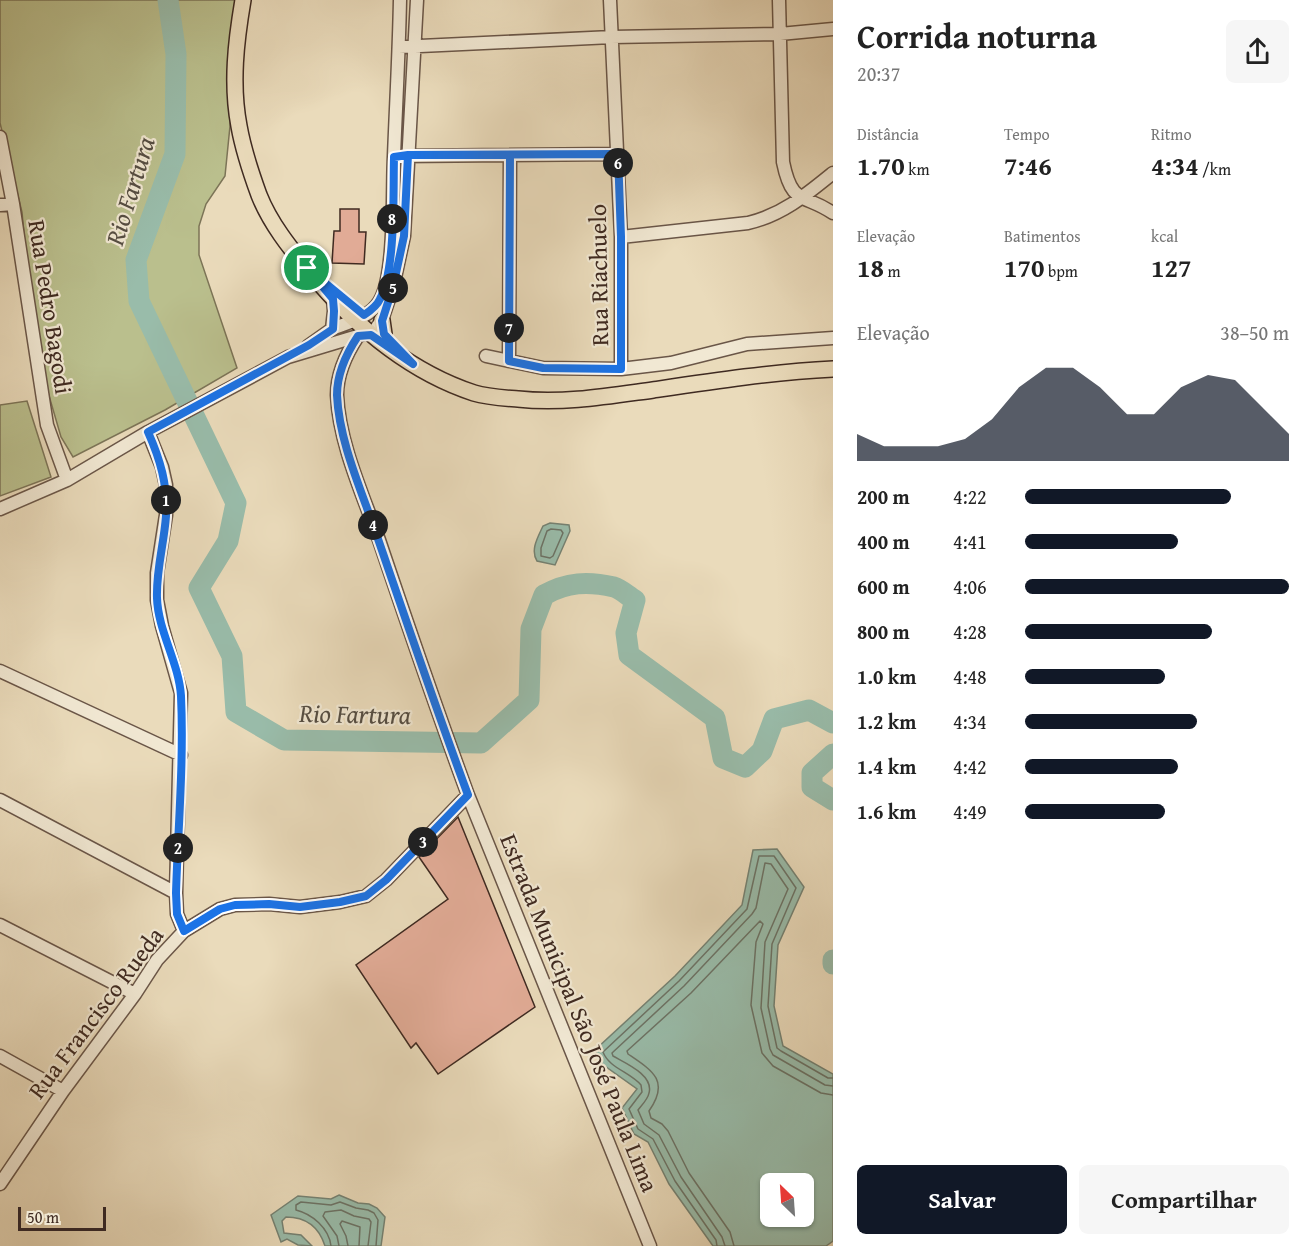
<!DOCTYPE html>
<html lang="pt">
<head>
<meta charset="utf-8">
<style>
	:root { --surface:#fff; --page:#f6f6f6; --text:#222; --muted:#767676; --accent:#111827 }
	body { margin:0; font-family:"Gentium Book Plus",serif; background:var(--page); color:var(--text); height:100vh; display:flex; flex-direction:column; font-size:22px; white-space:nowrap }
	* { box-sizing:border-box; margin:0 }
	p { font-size:20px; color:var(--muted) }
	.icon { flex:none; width:33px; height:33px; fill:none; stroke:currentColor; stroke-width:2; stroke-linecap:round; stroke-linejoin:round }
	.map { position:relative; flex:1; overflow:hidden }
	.sheet { display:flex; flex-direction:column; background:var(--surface); width:480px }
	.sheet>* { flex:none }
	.needle { width:39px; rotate:335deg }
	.tools { position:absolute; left:760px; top:1173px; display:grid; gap:12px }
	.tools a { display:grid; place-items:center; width:54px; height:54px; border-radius:9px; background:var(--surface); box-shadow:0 2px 4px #0004; font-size:30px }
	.scale { position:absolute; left:18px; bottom:15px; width:88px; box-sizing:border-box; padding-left:6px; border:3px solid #3f2a21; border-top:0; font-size:16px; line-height:21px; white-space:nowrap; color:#3f2a21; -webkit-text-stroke:4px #f1e8d3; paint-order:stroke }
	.pin { position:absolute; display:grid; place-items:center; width:51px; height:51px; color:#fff; margin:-26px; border:3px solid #fff; border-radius:50%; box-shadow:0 2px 6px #0007 }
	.km { position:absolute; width:30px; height:30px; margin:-15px; border-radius:50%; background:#222; color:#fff; font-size:16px; line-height:30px; text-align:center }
	.round { display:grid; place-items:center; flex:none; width:63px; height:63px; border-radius:9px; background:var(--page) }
	.overview { display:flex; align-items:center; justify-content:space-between; height:102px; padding:0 24px }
	h1 { font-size:33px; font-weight:700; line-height:45px }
	.figures { display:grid; grid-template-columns:repeat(3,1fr); gap:9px; height:102px; padding:6px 24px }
	.figures div { display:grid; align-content:center }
	.figures b { font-size:26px; font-weight:700 }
	.figures small { font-size:16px; font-weight:400 }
	.figures p { font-size:16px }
	.chart { height:168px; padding:12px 24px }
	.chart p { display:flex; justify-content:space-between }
	.chart svg { width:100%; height:108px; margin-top:6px; fill:var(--accent); opacity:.7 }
	.button { display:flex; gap:12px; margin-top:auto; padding:12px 24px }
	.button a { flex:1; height:69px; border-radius:9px; background:var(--accent); color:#fff; font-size:24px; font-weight:700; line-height:69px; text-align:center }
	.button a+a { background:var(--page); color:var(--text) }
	ul { padding:0 24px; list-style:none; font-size:20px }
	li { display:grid; grid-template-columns:96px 72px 1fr; align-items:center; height:45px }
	li i { height:15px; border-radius:8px; background:var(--accent) }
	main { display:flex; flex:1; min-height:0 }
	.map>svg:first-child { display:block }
</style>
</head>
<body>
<main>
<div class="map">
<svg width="833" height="1246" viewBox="0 0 833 1246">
	<rect width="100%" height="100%" fill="#eadbbb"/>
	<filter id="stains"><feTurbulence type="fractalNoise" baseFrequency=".00333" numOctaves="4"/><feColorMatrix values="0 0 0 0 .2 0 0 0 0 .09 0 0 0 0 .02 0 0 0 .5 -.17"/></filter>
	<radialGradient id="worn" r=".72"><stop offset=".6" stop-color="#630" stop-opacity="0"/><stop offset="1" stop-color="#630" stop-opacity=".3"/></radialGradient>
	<path fill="#babf8d" stroke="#7c7457" stroke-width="1.5" d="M 0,0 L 235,0 L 231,35 L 230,126 L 225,176 L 206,204 L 199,226 L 199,255 L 237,368 L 165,410 L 73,457 L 61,437 L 34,344 L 22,212 L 0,123 Z
		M 27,401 L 51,477 L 0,496 L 0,405 Z"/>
	<path fill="#99bcaa" stroke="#758273" stroke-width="1.5" fill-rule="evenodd" d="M 550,523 L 569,525 L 570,531 L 555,565 L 537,561 C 530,550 538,537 543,526 Z
		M 777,849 L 804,887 L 778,945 L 774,1006 L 783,1046 L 833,1074 L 833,1241 L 826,1246 L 713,1246 L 669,1184 L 648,1142 L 634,1134 L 622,1108 L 637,1089 L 602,1064 L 595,1050 L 675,976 L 742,905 L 753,850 ZM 771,1184 L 804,1184 L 804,1216 L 771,1216 Z
		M 339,1195 L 358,1203 L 369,1204 L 377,1208 L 385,1217 L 381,1246 L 325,1246 C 319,1227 306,1217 286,1217 L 282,1221 L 284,1233 L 301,1235 L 312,1246 L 298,1245 L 287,1239 L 281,1242 L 271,1215 L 298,1196 L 331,1199 Z"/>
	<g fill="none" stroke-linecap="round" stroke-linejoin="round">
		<path stroke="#6c7366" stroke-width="1.5" d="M 551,529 L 561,530 L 563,533 L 553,556 L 550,558 L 541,556 L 541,548 L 547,531 Z
			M 331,1246 C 329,1228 312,1214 296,1210 L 296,1205 L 301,1202 L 331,1205 L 340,1202 L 356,1208 L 368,1210 L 374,1213 L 378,1220 L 376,1246
			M 339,1246 L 337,1236 L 323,1216 L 325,1212 L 341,1210 L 354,1216 L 369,1219 L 371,1222 L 368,1246
			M 348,1246 L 346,1236 L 340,1224 L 342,1221 L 360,1227 L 359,1246
			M 717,1246 L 716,1240 L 675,1181 L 653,1139 L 638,1129 L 629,1109 L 642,1092 L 641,1085 C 630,1072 609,1068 603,1052 L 679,981 L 747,909 L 759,856 L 774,856 L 796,888 L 772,944 L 768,1006 L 777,1048 L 781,1051 L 828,1078 L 833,1078
			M 725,1246 L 722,1237 L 681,1177 L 659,1135 L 644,1124 L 638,1110 C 642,1105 648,1099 649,1093 C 654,1075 625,1063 613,1056 L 612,1053 L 684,986 L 752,914 L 756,908 L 765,863 L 771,864 L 788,889 L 765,942 L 761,1008 L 770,1049 L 773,1055 L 825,1085 L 833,1086
			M 734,1246 L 730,1232 L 689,1173 L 668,1131 L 662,1124 L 651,1118 L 649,1111 C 670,1081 653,1071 628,1054 L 627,1051 L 691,993 L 760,921 L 763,924 L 756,942 L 751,1005 L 762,1053 L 773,1066 L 821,1093 L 833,1095"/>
		<path stroke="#99bcaa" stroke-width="21" d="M 168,0 L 176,54 L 175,154 L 136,260 L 139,301 L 236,503 L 228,541 L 199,588 L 232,656 L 236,712 L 284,740 L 481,743 L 529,700 L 531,629 L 544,595 C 567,582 588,581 614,587 C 621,589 628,596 635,600 L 626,633 L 629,655 L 715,718 L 723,758 L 745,767 L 762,751 L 774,719 L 809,710 L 833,723
			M 833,754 L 812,773 L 812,787 L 833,800
			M 833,960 L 833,964"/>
	</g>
	<path fill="#e1ab96" stroke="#3f2a21" stroke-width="1.5" d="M 340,209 L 359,209 L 359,232 L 366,232 L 364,264 L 332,263 L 334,231 L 340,231 Z
		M 458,817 L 535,1007 L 438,1074 L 416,1043 L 411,1048 L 356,965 L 448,899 L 419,857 Z"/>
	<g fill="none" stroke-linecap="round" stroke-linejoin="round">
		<g stroke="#6a5648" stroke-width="15">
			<path id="minor" d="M 610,0 L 621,237 L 621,369
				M 779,0 L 783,162 C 792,206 803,193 833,213
				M 399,47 L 612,37 L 780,34 L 833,29
				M 0,137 L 13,204 L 47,425 L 67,480
				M 401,156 L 618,154
				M 0,205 L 13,204
				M 621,237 L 748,223 C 782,215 806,195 833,173
				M 377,327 L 382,320 L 393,287 L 404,236 L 417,0
				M 332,329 C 349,322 369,318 379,302 C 396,276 392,189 394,156 C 396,104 399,52 400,0
				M 358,336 C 346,354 337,373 337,395 C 339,443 363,495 379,540 C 408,626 437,711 468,795 L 650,1246
				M 308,346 L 332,329 L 334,311 L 333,299
				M 486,356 L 543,368 L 621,369 L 671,363 L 747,344 L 833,338
				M 509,361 L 510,155
				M 0,509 L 67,480 L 148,432 L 288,357 L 361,335
				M 0,671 L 181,755
				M 0,800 L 176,893
				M 0,925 L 135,994
				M 184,931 L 220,909 L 235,905 L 269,904 L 300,907 L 340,902 L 366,896 L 386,880 L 468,795
				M 0,1056 L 63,1091
				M 0,1184 L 63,1091 L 135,994 L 157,960 L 184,931 L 177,914 L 176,893 L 181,693 L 162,626 L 157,600 L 157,573 L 166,515 L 166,485 L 162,467 L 148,432"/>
		</g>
		<g stroke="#3f2a21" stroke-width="18">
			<path id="major" d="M 243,0 C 236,41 231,84 239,126 C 243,149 251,173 259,195 C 270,223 290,248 309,271 C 353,324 407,371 474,393 C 487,397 504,398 518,399 C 563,404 609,396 653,390 C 713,381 772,372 833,369
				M 382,320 L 384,334"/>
		</g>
		<use href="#minor" stroke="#f1e8d3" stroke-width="12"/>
		<use href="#major" stroke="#eadbbb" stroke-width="15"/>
	</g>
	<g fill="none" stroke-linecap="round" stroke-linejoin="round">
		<g stroke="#fff" stroke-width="12">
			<path id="route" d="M 307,268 L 333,299 L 334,311 L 333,329 L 309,345 L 148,432 C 160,459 168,485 166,516 C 164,544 156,570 157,598 C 158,631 179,663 181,696 C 184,761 178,828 176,893 L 177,914 L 184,931 L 220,909 L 235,905 L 269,904 L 300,907 L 340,902 L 366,896 L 386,880 L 468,795 C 436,709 407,623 377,536 C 362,492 339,442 337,395 C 337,373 346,354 358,336 L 371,335 L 413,364 L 384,334 L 382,321 L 393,287 L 404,236 L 408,155 L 618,154 L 621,237 L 621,369 L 543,368 L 509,361 L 510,155 L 408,155 L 394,157 C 393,192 396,269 380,299 C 377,306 370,311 364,315 L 307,268"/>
		</g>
		<use href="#route" stroke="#1a73e8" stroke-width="8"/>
	</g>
	<g text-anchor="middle" stroke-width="4.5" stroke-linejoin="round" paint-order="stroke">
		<g font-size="24" fill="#3f2a21" stroke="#f1e8d3">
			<text transform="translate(599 275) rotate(-91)" y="8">Rua Riachuelo</text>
			<text transform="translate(50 307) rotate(81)" y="8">Rua Pedro Bagodi</text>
			<text transform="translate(96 1013) rotate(-53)" y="8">Rua Francisco Rueda</text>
			<text transform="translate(579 1013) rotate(68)" y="8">Estrada Municipal São José Paula Lima</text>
		</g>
		<g font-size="26" font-style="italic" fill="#564e43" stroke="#f1e8d3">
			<text transform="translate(130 191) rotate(-73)" y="9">Rio Fartura</text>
			<text transform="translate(355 714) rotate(1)" y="9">Rio Fartura</text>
		</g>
	</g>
	<rect width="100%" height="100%" filter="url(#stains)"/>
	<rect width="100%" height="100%" fill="url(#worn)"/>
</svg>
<div class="tools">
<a><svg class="needle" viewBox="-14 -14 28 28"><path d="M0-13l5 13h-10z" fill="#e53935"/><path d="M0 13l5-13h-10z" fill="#767676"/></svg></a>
</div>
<div class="scale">50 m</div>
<div class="pin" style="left:307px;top:268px;background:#1e9e55"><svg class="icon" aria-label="arrive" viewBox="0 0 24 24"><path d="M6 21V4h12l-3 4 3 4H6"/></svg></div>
<b class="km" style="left:166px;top:500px">1</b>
<b class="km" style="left:178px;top:848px">2</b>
<b class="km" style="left:423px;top:842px">3</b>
<b class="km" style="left:373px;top:525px">4</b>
<b class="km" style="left:393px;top:288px">5</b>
<b class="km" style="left:618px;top:163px">6</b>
<b class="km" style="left:509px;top:328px">7</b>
<b class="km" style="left:392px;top:219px">8</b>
</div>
<section class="sheet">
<div class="overview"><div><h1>Corrida noturna</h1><p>20:37</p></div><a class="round"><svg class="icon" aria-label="share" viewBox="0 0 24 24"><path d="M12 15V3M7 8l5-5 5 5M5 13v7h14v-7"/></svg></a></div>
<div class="figures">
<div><p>Distância</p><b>1.70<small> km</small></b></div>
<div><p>Tempo</p><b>7:46</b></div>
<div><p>Ritmo</p><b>4:34<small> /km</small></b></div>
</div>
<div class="figures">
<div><p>Elevação</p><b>18<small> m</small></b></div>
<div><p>Batimentos</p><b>170<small> bpm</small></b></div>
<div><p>kcal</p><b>127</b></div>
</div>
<div class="chart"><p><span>Elevação</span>38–50 m</p>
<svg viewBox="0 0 160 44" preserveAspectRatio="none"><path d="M0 44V33L10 38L20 38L30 38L40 35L50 27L60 14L70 6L80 6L90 14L100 25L110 25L120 14L130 9L140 11L150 22L160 33V44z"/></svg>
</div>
<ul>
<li><b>200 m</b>4:22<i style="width:78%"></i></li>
<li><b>400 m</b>4:41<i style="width:58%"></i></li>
<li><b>600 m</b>4:06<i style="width:100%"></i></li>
<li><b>800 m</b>4:28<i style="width:71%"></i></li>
<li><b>1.0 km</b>4:48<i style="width:53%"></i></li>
<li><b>1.2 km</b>4:34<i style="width:65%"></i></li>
<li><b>1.4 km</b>4:42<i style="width:58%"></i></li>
<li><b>1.6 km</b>4:49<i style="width:53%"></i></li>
</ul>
<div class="button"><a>Salvar</a><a>Compartilhar</a></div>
</section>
</main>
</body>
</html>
